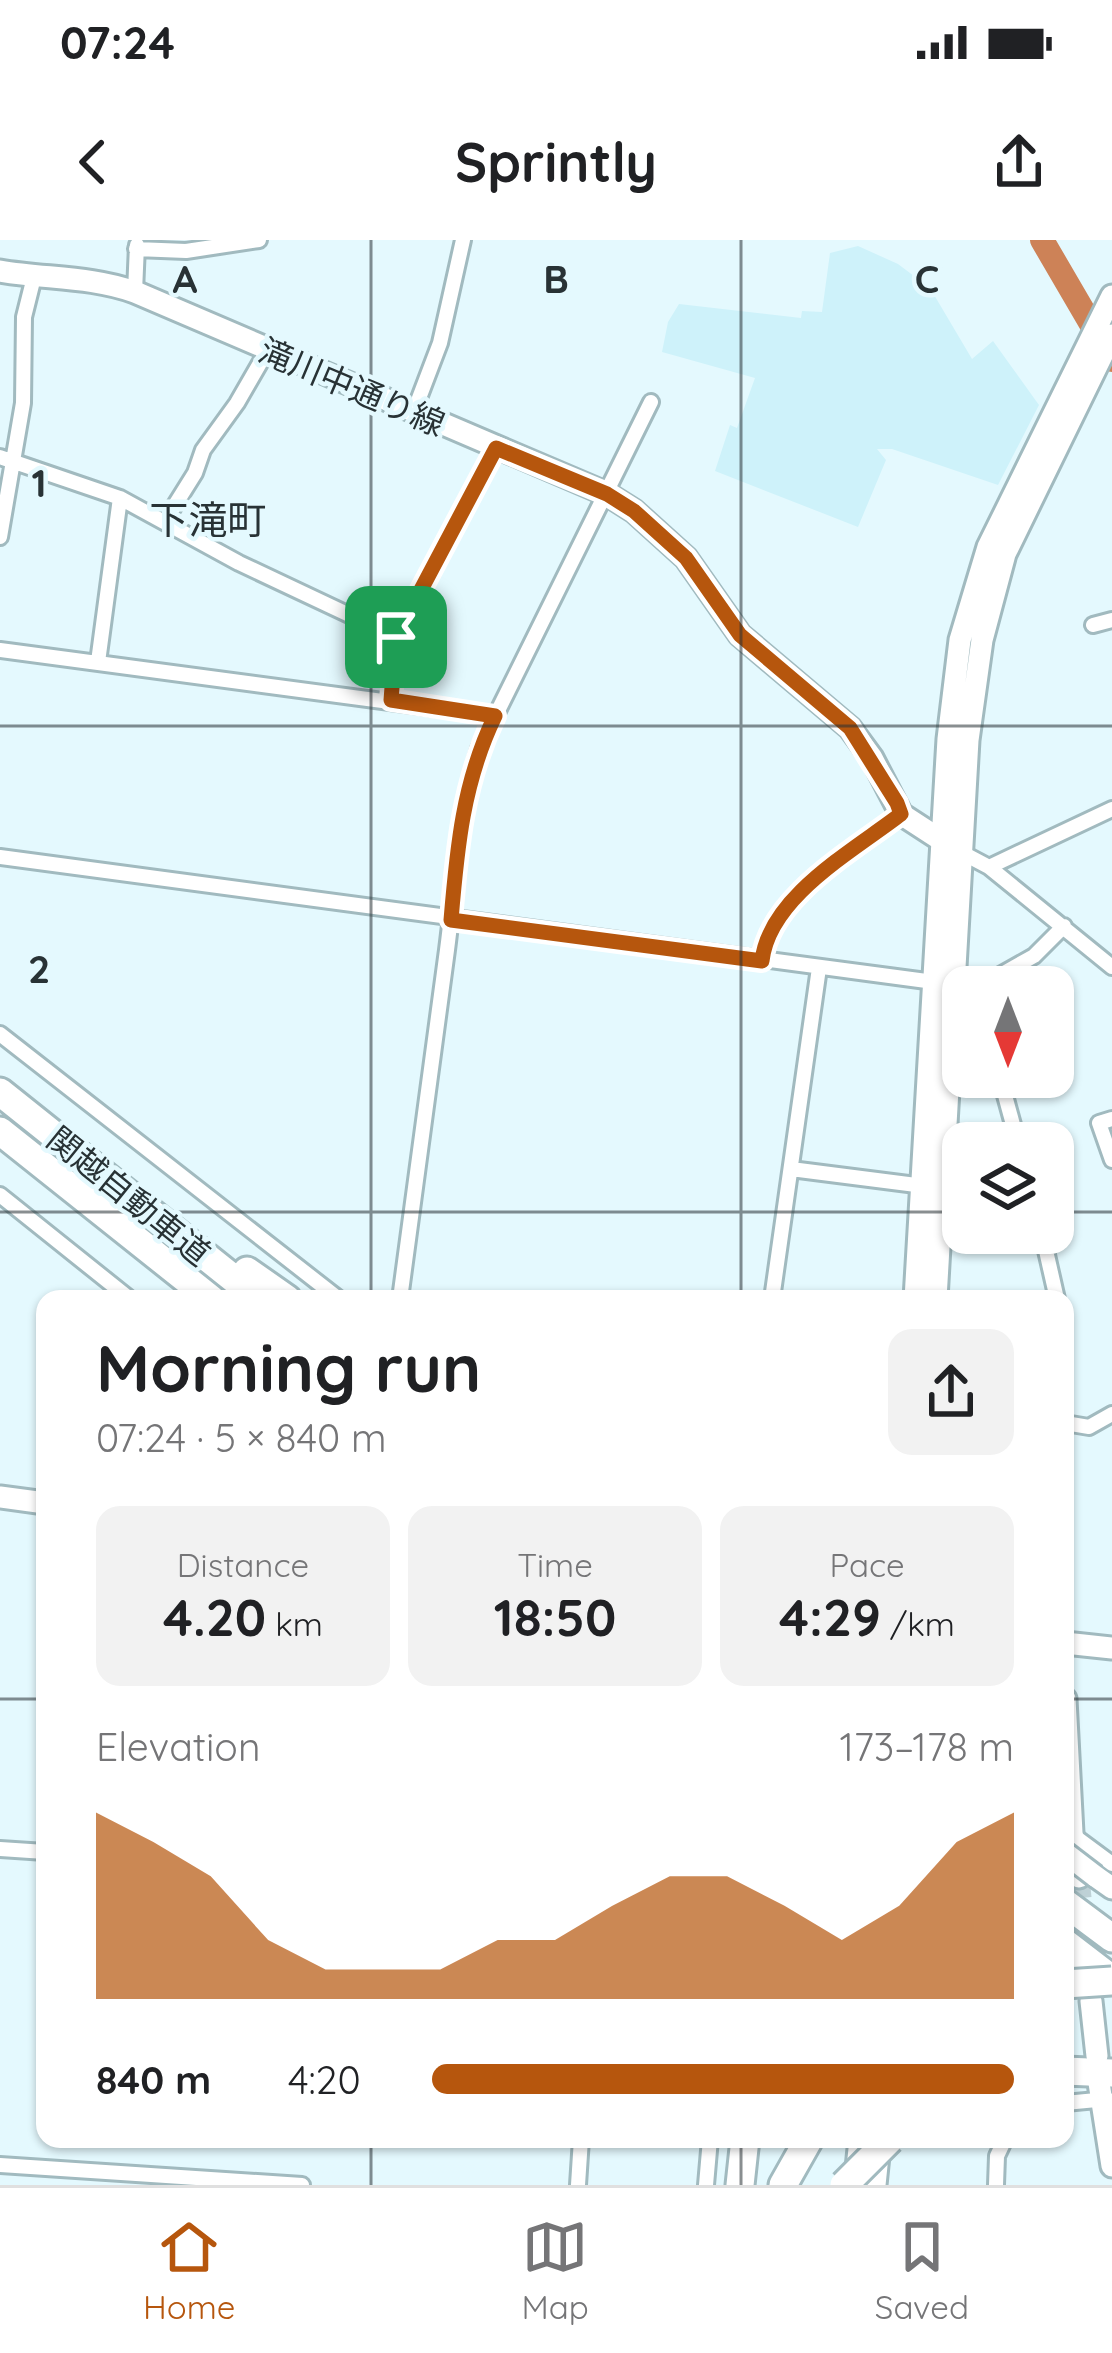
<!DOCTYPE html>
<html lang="en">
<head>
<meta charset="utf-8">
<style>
	:root { --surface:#fff; --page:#f2f2f2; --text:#202124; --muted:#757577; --line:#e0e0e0; --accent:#b6560d }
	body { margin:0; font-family:Quicksand,"Noto Sans JP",sans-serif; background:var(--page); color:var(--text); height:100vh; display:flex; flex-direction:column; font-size:45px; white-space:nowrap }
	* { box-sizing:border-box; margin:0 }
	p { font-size:39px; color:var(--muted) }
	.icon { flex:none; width:66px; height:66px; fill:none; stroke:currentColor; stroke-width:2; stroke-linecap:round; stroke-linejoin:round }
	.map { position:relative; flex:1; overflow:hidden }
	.side { position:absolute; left:36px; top:1050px; width:1038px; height:858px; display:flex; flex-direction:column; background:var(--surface); border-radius:24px; box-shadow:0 3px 9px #0004 }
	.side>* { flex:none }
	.needle { width:78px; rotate:180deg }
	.tools { position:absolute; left:942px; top:726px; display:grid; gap:24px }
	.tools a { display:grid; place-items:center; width:132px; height:132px; border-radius:24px; background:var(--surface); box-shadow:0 3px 9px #0004; font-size:60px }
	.pin { position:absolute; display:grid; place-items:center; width:102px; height:102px; color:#fff; margin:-51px; border-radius:24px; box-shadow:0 6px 18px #0006 }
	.round { display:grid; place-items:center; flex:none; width:126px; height:126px; border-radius:24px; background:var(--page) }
	.headline { display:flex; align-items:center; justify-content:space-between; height:204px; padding:0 60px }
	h1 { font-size:66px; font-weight:800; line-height:90px }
	.metrics { display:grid; grid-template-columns:repeat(3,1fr); gap:18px; height:204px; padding:12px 60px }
	.metrics div { display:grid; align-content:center; border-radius:24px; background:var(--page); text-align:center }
	.metrics b { font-size:51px; font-weight:800 }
	.metrics small { font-size:33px; font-weight:400 }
	.metrics p { font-size:33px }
	.chart { height:336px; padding:24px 60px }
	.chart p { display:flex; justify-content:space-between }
	.chart svg { width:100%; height:216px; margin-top:12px; fill:var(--accent); opacity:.7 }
	ul { padding:0 60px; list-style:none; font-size:39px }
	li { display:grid; grid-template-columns:192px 144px 1fr; align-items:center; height:90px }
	li i { height:30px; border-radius:15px; background:var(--accent) }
	.status { display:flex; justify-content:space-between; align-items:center; height:84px; padding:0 60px; background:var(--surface); direction:ltr }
	.status svg { height:33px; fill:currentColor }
	header { display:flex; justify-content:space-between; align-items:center; height:156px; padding:0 60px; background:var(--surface); font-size:54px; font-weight:800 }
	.menu { display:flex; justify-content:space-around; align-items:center; height:168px; border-top:3px solid var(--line); background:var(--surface); font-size:33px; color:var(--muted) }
	.menu a { display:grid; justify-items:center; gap:6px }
	.menu .selected { color:var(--accent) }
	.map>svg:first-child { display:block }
</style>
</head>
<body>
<div class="status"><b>07:24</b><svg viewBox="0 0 49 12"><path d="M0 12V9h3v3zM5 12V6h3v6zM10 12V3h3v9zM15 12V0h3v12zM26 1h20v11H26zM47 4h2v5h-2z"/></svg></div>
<header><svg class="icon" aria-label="back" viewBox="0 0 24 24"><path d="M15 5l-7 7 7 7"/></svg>Sprintly<svg class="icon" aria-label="share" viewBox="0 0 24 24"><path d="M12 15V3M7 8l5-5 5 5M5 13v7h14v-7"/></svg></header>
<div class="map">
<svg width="1112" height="1945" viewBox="0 0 1112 1945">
	<rect width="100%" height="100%" fill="#e4f9fe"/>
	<path fill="#cef2fa" d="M 858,6 L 898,24 L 930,48 L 972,119 L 993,101 L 1039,165 L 998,245 L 892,209 L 877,209 L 886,220 L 858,287 L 715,231 L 730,185 L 737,188 L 755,138 L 662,112 L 668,82 L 679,64 L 801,78 L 802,71 L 822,72 L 830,13 Z"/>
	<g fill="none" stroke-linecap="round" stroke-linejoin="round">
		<path stroke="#cd8257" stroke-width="24" d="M 1042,0 L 1112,120"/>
		<path stroke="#bed1d6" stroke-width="21" stroke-dasharray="21 10" stroke-linecap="butt" d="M 1079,1637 L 1088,1730"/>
		<g stroke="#a1babf" stroke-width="20">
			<path id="street" d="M 136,9 L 186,11 L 259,0
				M 135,52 L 137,5
				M 413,174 L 440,103 L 463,0
				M 0,217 L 120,258 L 239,323 L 396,397
				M 165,281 L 195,233 L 203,210 L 237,163 L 267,111
				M 0,297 L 23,163 L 24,77 L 34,37
				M 1093,385 L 1112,380
				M 0,410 L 495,476
				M 98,422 L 120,258
				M 391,460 L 396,397 L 496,208
				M 955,609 L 989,627 L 1112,727
				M 0,617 L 934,742
				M 989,627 L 1112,569
				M 762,721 C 769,657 853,611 901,574
				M 979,747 L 1034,716 L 1064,686
				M 0,794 L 339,1059
				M 1000,837 L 1018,903
				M 1112,879 L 1099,883 L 1112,920
				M 791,929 L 963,951
				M 0,955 L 130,1059
				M 1042,993 L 1057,1059
				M 400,1059 C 416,943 431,826 447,710 C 456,640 459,577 479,509 L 651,162
				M 772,1059 L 819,728
				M 1065,1183 L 1089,1187 L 1112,1174
				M 1073,1595 L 1112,1624
				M 0,1609 L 45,1612
				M 1065,1863 L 1107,1859
				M 0,1925 L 302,1945
				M 578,1945 L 581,1899
				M 706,1945 L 710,1899
				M 996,1945 L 997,1916 L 1005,1899"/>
		</g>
		<g stroke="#a1babf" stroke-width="27">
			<path id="secondary" d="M 0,31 C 46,39 90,36 135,52 L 607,254 L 634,271 L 686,318 L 740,395 L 850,488 L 872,518 L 901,574 L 941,600
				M 1065,1459 L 1072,1593 L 1079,1637
				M 1095,1636 L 1112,1648
				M 1091,1761 L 1097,1816
				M 1099,1843 L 1112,1926"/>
		</g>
		<g stroke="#a1babf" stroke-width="27">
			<path id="primary" d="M 915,1059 L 948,499 L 960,400 L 988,307 L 1112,56
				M 936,1059 L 968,500 L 982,400 L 1005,314 L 1112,95
				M 0,1257 L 45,1263
				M 1065,1403 L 1112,1408
				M 856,1938 L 860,1899
				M 875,1945 L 879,1906"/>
		</g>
		<g stroke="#a1babf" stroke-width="33">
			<path id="highway" d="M 0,852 L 259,1059
				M 0,891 L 211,1059
				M 247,1031 L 287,1059
				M 1065,1663 L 1112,1698
				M 1065,1703 L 1112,1739
				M 1065,1831 L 1112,1833
				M 740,1945 L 745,1899
				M 783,1945 L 809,1899"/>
		</g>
		<use href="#street" stroke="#fff" stroke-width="14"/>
		<use href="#secondary" stroke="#fff" stroke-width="21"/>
		<use href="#primary" stroke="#fff" stroke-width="21"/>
		<use href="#highway" stroke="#fff" stroke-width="27"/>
		<g stroke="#a1babf" stroke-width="27" stroke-linecap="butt">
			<path id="secondary-bridge" d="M 1065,1613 L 1095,1636"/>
		</g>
		<g stroke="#a1babf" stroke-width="33" stroke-linecap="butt">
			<path id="highway-bridge" d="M 1065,1744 L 1112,1741
				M 844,1945 L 890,1899"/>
		</g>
		<use href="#secondary-bridge" stroke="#fff" stroke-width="21"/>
		<use href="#highway-bridge" stroke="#fff" stroke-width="27"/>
	</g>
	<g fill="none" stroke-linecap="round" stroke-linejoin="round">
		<g stroke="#fff" stroke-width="24">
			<path id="route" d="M 496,208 L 607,254 L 634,271 L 686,318 L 740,395 L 850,488 L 897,563 L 901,574 C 853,611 769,657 762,721 L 451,680 C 457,608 463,542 495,476 L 391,460 L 396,397 Z"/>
		</g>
		<use href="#route" stroke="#b6560d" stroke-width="15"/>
	</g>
	<path fill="none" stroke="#283235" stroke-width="3" stroke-opacity="0.55" d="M 371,0 L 371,1059M 741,0 L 741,1059M 0,486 L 1112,486M 0,972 L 963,972M 1053,972 L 1112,972M 0,1459 L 45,1459M 1065,1459 L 1112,1459M 371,1899 L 371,1945M 741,1899 L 741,1945"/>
	<g text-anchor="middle" stroke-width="9" stroke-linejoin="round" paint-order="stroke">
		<g font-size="33" fill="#283235" stroke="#e4f9fe">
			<text transform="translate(352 147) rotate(23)" y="12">滝川中通り線</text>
			<text transform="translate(129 956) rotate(39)" y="12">関越自動車道</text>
		</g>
		<g font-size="39" fill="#283235" stroke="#e4f9fe">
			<text x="208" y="294">下滝町</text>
		</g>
	</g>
	<g font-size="39" text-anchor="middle" font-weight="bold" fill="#283235" stroke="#e4f9fe" stroke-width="9" stroke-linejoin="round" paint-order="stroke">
		<text x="185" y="53">A</text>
		<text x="556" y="53">B</text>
		<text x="927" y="53">C</text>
		<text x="39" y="257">1</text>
		<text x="39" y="743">2</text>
	</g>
</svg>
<div class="tools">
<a><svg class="needle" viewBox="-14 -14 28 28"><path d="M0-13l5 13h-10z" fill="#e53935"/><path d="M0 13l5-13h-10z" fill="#757577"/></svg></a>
<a><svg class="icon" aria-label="layers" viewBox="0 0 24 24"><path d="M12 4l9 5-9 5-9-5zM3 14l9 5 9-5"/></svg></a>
</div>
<div class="pin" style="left:396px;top:397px;background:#1e9e55"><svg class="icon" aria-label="arrive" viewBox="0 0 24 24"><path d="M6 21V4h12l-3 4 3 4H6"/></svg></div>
<section class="side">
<div class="headline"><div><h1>Morning run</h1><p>07:24 · 5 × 840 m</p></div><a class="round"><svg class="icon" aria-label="share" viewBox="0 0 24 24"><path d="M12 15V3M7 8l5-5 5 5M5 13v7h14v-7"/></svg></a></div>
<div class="metrics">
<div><p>Distance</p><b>4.20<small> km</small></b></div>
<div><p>Time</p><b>18:50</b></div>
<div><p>Pace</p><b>4:29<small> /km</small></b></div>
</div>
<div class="chart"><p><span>Elevation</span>173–178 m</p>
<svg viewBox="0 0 160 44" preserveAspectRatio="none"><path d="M0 44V6L10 12L20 19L30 32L40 38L50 38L60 38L70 32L80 32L90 25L100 19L110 19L120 25L130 32L140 25L150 12L160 6V44z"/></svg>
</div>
<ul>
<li><b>840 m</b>4:20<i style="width:100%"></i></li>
</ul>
</section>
</div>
<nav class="menu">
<a class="selected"><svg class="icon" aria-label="home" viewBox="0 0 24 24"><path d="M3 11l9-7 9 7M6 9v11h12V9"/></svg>Home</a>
<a><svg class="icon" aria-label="map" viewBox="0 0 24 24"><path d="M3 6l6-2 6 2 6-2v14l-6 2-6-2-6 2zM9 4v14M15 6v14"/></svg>Map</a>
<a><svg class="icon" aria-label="saved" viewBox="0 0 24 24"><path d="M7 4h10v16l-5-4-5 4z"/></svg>Saved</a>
</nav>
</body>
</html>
